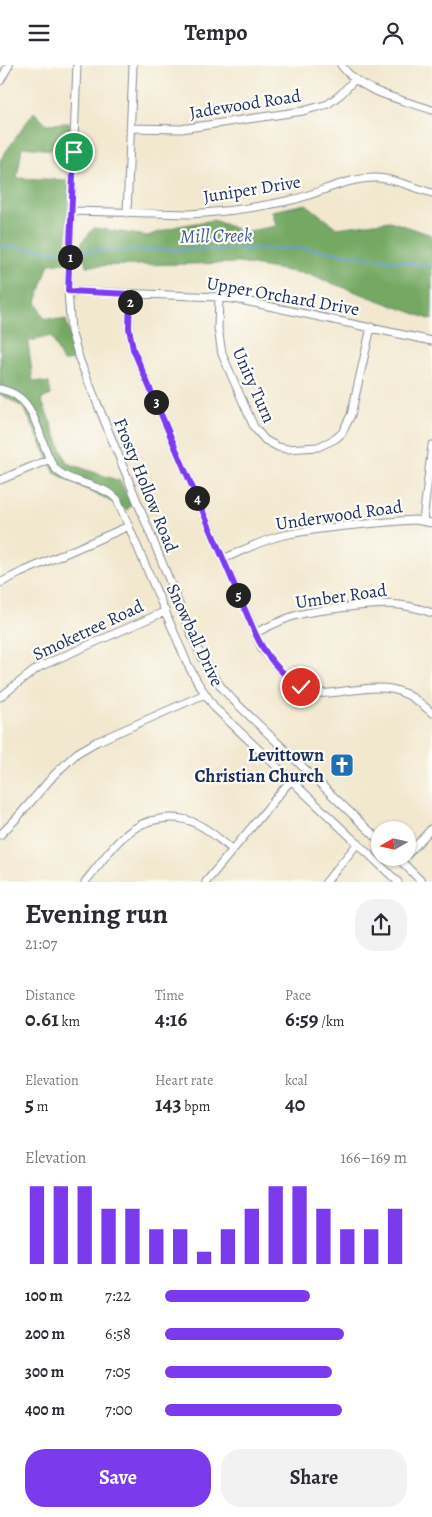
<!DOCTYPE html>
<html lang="en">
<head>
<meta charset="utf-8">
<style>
	:root { --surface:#fff; --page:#f2f2f3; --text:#2b2b33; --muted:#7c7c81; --accent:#7c3aed }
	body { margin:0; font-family:Alegreya,serif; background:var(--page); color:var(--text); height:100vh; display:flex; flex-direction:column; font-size:19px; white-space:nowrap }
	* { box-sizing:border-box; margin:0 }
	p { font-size:16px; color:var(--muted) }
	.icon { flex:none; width:28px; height:28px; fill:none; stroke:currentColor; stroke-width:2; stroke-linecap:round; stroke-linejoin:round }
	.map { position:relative; height:817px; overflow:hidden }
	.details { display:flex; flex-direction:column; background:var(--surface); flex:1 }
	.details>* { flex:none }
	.needle { width:32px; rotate:261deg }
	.tools { position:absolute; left:371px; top:756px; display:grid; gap:10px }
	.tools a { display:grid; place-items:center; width:45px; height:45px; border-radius:50%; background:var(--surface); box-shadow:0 1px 4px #0004; font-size:25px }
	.pin { position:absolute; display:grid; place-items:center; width:42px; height:42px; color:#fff; margin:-21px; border:2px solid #fff; border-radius:50%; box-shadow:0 1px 5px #0007 }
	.km { position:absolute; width:25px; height:25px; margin:-12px; border-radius:50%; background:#222; color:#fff; font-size:14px; line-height:25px; text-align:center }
	.round { display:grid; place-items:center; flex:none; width:52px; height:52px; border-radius:20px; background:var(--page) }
	.overview { display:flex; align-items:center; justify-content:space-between; height:85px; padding:0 25px }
	h1 { font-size:28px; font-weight:600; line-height:38px }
	.stats { display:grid; grid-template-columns:repeat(3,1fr); gap:8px; height:85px; padding:5px 25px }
	.stats div { display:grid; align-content:center }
	.stats b { font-size:21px; font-weight:600 }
	.stats small { font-size:14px; font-weight:400 }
	.stats p { font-size:14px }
	.chart { height:140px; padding:10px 25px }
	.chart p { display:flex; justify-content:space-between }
	.chart svg { width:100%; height:90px; margin-top:5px; stroke:var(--accent); stroke-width:6 }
	.action { display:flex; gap:10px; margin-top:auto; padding:10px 25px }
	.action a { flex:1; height:58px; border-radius:20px; background:var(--accent); color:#fff; font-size:20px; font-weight:600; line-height:58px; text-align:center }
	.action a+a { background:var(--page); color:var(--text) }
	ul { padding:0 25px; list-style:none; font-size:16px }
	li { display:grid; grid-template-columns:80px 60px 1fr; align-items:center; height:38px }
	li i { height:12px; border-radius:6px; background:var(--accent) }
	header { display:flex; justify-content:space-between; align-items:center; height:65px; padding:0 25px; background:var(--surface); font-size:22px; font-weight:600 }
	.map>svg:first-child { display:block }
</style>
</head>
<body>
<header><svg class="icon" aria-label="menu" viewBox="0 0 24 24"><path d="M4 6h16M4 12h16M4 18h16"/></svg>Tempo<svg class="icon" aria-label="person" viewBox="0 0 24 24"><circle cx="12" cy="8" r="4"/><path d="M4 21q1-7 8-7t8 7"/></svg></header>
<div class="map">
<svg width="432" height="817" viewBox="0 0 432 817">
	<rect width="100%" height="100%" fill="#fdfcf7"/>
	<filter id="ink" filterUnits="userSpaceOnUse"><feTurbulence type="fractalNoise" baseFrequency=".02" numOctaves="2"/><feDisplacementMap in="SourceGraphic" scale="10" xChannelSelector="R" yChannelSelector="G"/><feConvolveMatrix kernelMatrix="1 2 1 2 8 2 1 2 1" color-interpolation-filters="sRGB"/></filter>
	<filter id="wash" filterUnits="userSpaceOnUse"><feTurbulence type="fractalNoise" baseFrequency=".0096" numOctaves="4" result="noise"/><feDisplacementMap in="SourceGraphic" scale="20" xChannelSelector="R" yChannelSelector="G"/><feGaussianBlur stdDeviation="1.12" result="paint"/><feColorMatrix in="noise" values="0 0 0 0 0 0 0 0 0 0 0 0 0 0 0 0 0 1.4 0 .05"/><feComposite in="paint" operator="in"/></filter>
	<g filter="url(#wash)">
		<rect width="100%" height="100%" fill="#f2e8cf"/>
		<path fill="#75a964" stroke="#486c61" d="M 34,47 L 46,59 L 69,58 L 74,87 L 22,82 L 17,113 L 69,115 L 66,198 L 49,199 L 36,237 L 44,253 L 66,255 L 77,294 L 63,297 L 51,271 L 28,277 L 33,316 L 49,318 L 51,330 L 41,334 L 67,398 L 120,416 L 132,440 L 127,445 L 55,408 L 24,343 L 0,329 L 0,95 Z
			M 306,139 L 337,163 L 390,156 L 432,170 L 432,255 L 307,209 L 239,198 L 86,201 L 81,178 L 94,163 L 147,171 L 178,161 L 214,155 L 244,167 L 276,161 L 272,146 Z"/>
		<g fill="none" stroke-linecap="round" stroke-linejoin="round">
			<path stroke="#639ed3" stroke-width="2" d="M 0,181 L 53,186 L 67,186
				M 72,186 L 302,183 L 432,201"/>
		</g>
	</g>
	<g filter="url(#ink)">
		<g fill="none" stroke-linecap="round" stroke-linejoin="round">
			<g stroke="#868c96" stroke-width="9">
				<path id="street" d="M 77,0 L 68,226 L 71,266 L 80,296 L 192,571 C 203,597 213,614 233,635 L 380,776
					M 341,0 C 361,28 401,34 432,45
					M 0,16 L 9,0
					M 130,63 L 181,64 L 303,46 L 328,39 L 341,29 L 355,14
					M 72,146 L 190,149 C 225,147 262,142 296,134 C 322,127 349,112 377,113 C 396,114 414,123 432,128
					M 127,148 L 133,0
					M 68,226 L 219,232 L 240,235 L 432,276
					M 130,229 L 129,263 L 133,284 L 262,584 C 274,599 289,618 307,625 C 319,630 332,628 345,626 C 385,621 401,619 432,648
					M 219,232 L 218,263 L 222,289 L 254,362 L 265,375 L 278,382 L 287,384 L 318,382 L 335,374 L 342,368 L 351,350 L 371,262
					M 0,324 C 41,332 36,377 55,403 C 68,419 99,417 117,434 L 188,600 L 198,618 L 215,643 L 398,817
					M 0,415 L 50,394
					M 423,456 L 432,380
					M 223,494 C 242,486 260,476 280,471 C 319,462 360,460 399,456 L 415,455 L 432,458
					M 0,518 L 20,508 L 129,461
					M 255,568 C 268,562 281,555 294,551 C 309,546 325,545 340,543 C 374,539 399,535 432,548
					M 0,632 L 39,602 L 166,546
					M 0,770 L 15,755 L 54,710 L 77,688 L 96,677 L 205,629
					M 408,789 L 432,763
					M 397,792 L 422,817
					M 85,817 C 106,792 125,758 160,754 C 173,752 186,753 197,759 C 210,765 221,776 232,784
					M 206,817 L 291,715
					M 326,817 L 358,778"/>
			</g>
			<use href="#street" stroke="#fff" stroke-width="7"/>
		</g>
	</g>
	<g fill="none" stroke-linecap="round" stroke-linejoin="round" filter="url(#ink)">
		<g stroke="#fff" stroke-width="10">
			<path id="route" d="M 74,87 L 68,226 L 130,229 L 129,263 L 133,284 L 255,568 C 265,590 281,609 301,622"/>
		</g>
		<use href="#route" stroke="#7c3aed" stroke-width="6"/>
	</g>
	<defs>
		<g id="church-square" transform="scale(1.25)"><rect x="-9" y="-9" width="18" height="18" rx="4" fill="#1f6fb2" stroke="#fdfcf7"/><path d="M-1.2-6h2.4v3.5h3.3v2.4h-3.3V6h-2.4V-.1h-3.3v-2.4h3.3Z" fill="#fff"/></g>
	</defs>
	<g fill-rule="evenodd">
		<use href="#church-square" x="342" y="700"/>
	</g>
	<g text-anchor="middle" stroke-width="4.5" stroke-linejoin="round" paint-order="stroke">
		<g font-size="18" fill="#1b2f5e" stroke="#fdfcf7">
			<text transform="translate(245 39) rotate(-9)" y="6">Jadewood Road</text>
			<text transform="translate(252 124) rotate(-9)" y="6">Juniper Drive</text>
			<text transform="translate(283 231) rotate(10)" y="6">Upper Orchard Drive</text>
			<text transform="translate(254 320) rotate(66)" y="6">Unity Turn</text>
			<text transform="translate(146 420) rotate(68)" y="6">Frosty Hollow Road</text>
			<text transform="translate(339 450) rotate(-8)" y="6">Underwood Road</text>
			<text transform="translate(341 531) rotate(-8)" y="6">Umber Road</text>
			<text transform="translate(88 565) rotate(-25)" y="6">Smoketree Road</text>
			<text transform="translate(195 570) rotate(65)" y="6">Snowball Drive</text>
		</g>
		<g font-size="18" font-weight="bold" fill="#1b2f5e" stroke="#fdfcf7" text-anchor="end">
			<text x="324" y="696">Levittown<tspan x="324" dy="21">Christian Church</tspan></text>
		</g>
		<g font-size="19" font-style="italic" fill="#385b8d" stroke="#fdfcf7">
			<text transform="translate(216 170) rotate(-1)" y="7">Mill Creek</text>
		</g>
	</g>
</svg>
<div class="tools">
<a><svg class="needle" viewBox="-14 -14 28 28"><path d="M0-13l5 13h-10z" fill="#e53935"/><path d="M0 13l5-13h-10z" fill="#7c7c81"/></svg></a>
</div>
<div class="pin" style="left:74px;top:87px;background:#1e9e55"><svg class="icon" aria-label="arrive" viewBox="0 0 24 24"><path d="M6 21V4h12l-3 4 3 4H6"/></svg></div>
<div class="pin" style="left:301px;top:622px;background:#d93025"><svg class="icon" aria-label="check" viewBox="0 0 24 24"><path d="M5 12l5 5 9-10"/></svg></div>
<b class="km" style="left:70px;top:192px">1</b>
<b class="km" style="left:130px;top:237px">2</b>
<b class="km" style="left:156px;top:337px">3</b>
<b class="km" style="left:197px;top:433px">4</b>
<b class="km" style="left:238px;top:530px">5</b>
</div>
<section class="details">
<div class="overview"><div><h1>Evening run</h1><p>21:07</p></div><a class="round"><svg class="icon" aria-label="share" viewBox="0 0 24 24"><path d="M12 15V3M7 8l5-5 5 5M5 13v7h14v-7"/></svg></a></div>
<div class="stats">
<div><p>Distance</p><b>0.61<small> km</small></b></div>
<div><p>Time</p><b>4:16</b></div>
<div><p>Pace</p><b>6:59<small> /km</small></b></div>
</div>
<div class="stats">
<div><p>Elevation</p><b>5<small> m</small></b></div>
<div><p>Heart rate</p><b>143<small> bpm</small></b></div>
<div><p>kcal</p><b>40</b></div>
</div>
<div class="chart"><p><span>Elevation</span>166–169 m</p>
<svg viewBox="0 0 160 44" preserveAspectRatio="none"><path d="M5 44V6M15 44V6M25 44V6M35 44V17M45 44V17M55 44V27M65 44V27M75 44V38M85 44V27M95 44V17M105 44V6M115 44V6M125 44V17M135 44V27M145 44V27M155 44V17"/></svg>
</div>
<ul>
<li><b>100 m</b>7:22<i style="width:60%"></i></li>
<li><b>200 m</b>6:58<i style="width:74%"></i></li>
<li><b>300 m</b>7:05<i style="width:69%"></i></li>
<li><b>400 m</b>7:00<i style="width:73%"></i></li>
</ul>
<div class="action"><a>Save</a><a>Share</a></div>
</section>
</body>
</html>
